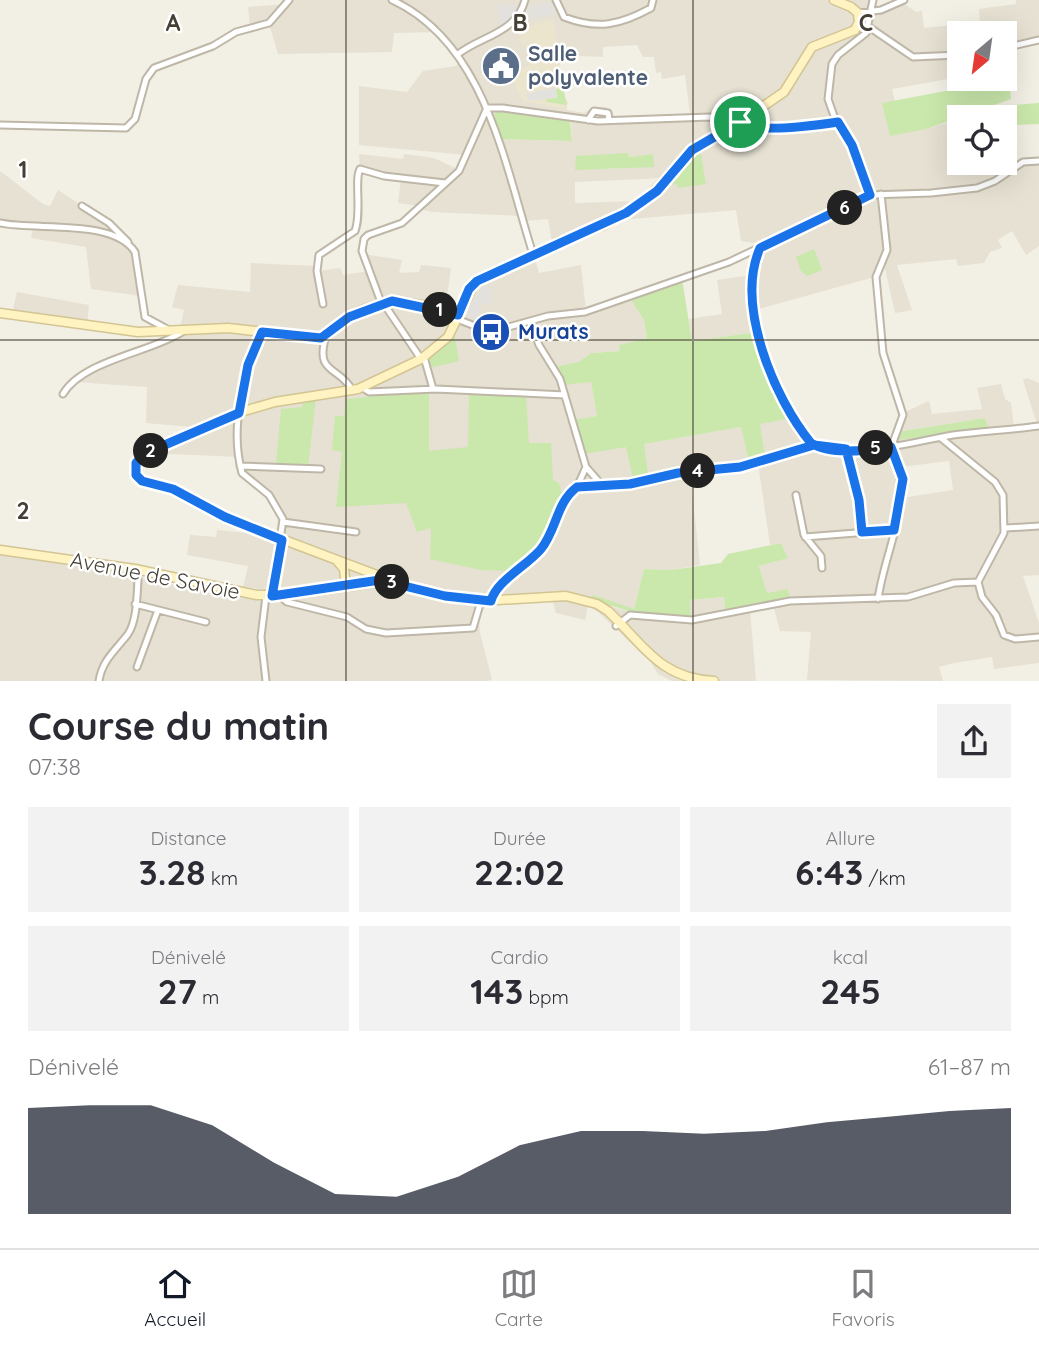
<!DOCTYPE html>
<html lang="fr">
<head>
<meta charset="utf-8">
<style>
	:root { --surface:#fff; --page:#f2f2f3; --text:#2b2b33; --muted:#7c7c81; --line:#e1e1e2; --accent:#111827 }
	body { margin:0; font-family:Quicksand,sans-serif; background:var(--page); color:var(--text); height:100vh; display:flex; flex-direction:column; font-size:26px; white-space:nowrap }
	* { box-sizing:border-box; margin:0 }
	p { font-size:23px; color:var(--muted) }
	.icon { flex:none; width:38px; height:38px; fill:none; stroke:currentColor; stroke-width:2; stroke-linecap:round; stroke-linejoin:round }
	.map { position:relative; height:681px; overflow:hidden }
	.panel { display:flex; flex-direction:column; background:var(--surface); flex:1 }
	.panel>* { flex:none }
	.needle { width:46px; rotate:209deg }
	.controls { position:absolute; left:947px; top:21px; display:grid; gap:14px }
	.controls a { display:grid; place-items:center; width:70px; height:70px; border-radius:0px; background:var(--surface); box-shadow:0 7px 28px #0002; font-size:35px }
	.pin { position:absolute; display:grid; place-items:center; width:60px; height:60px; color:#fff; margin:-30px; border:4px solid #fff; border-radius:50%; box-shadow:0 2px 7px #0007 }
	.km { position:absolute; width:35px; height:35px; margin:-18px; border-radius:50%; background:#222; color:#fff; font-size:19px; line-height:35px; text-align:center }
	.round { display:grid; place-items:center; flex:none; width:74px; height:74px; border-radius:0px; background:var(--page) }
	.head { display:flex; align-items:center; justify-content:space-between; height:119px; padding:0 28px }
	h1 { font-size:38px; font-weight:700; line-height:52px }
	.stats { display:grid; grid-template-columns:repeat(3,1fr); gap:10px; height:119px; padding:7px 28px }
	.stats div { display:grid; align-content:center; border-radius:0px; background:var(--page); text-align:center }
	.stats b { font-size:35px; font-weight:700 }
	.stats small { font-size:19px; font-weight:400 }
	.stats p { font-size:19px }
	.chart { height:196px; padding:14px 28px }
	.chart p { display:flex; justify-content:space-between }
	.chart svg { width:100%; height:126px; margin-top:7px; fill:var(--accent); opacity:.7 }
	.dock { display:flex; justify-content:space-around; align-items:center; height:98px; border-top:2px solid var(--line); background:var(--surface); font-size:19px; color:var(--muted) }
	.dock a { display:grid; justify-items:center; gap:4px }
	.dock .current { color:var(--accent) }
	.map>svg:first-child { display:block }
</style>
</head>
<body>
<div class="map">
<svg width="1039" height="681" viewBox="0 0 1039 681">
	<rect width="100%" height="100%" fill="#f2efe4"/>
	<path fill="#e6e1d2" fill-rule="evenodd" d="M 289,0 L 873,0 L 871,12 L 903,3 L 916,12 L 922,11 L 924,28 L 980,22 L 979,9 L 1016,4 L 1016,0 L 1039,0 L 1039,41 L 1006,50 L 1007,68 L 1005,68 L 1004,33 L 959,33 L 959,77 L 892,89 L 895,101 L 882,103 L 926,129 L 959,119 L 959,163 L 1002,163 L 1008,173 L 1023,162 L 1039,161 L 1039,246 L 1026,255 L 1012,231 L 998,240 L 1002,248 L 990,252 L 984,263 L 958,266 L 956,259 L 897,265 L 912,310 L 907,311 L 895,313 L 884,264 L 878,276 L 755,310 L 758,332 L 692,341 L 689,319 L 722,314 L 717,280 L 751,275 L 760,248 L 782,238 L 753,243 L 741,241 L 736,210 L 620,220 L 553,248 L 548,219 L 524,221 L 521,216 L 433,212 L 418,209 L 420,206 L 398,203 L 401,179 L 360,169 L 359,154 L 403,159 L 404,154 L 434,158 L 457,169 L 466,155 L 359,145 L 359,86 L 407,92 L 423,71 L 456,66 L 460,61 L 436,32 L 394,33 L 392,52 L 278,54 L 269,24 L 250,28 L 248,7 L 286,4 ZM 637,45 L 643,57 L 654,57 L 656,73 L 661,72 L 662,79 L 685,75 L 690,115 L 616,118 L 606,107 L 594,107 L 584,113 L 567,110 L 558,55 L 603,57 L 603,47 ZM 494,116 L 571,121 L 572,141 L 501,139 ZM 700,152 L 706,183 L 678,187 L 677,184 ZM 628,154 L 629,157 L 653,154 L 616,169 L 575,169 ZM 663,178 L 636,201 L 575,203 L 575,182 Z
		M 0,171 L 43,204 L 50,206 L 58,190 L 106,221 L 133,247 L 141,296 L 91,289 L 86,247 L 31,238 L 33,228 L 0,223 Z
		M 363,254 L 402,260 L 399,273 L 419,272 L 421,265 L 451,268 L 445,310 L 458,315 L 469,289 L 534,255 L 539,273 L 581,265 L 586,311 L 629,297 L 644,320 L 647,338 L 620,345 L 620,351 L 591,353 L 579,363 L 556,367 L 591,381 L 597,416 L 573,420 L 627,447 L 634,483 L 643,444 L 741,427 L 749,461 L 759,424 L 792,418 L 811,443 L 832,449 L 891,448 L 903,413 L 929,401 L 932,414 L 982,409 L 977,388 L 1001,384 L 1005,399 L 1011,403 L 1014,427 L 1037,424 L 1023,380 L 1027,378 L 1039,383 L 1039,575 L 1023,576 L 1039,623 L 1039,663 L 994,669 L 992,657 L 954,663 L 939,667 L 943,681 L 807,680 L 811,632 L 780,631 L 773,604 L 788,590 L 767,593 L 759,566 L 787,558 L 781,543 L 770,545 L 758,463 L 690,472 L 700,565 L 671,570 L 644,569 L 634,609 L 610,606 L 627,611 L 691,618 L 689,600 L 724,597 L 725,613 L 750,609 L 756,681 L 672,681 L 658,674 L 650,661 L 598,612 L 588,606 L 585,620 L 556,613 L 552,599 L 484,605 L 479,621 L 480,633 L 492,680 L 486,681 L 0,681 L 0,554 L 124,573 L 227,597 L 263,598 L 264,590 L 243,587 L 248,566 L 187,555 L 190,535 L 216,537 L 217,530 L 246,533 L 277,543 L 282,540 L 284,525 L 274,502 L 245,476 L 240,457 L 146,453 L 204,428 L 146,423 L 147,387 L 75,382 L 101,367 L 179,334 L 184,310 L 172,307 L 178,285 L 250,292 L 251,263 L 317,266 L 318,271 L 341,268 L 343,275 L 369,271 ZM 985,418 L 988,429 L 906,438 L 903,431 ZM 949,461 L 953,490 L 902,498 L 901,467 Z
		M 17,292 L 89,305 L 87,325 L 12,314 Z"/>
	<path fill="#ece5ce" d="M 553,19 L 564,96 L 568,102 L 566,109 L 523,101 L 513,81 L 521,76 L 518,70 L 530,65 L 525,46 L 529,41 L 521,42 L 518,30 Z"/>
	<path fill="#cae8ac" d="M 1009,79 L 1011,99 L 926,129 L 890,136 L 882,103 Z
		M 563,88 L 567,105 L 547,102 L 546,99 L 557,98 L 556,89 Z
		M 1039,103 L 1039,124 L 1014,125 L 1012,105 Z
		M 501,109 L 570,120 L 572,141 L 501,139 L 494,115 Z
		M 697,151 L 701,154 L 706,184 L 678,188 L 677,184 L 669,185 Z
		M 628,153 L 629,157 L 653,154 L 654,167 L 575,170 L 576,156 Z
		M 814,249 L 822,270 L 807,276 L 801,271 L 796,257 Z
		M 682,279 L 692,341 L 758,332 L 792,418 L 760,424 L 765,458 L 749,462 L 741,427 L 644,444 L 649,480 L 634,484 L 626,447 L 583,454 L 572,420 L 597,416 L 591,382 L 563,385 L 555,367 L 579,362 L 591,353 L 620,351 L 619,345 L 647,338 L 644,320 L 629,297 Z
		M 454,331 L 459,361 L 430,368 L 427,359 L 442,348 Z
		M 429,391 L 429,451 L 468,447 L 469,392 L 526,396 L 529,443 L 551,443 L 553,480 L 559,483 L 562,495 L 540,546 L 511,571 L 481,570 L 430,559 L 431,528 L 417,532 L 406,503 L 336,507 L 342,452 L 332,450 L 335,416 L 344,416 L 346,399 Z
		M 316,399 L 308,466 L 276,464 L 281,409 L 302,407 L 303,401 Z
		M 985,418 L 989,429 L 896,440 L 903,431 Z
		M 781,543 L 788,558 L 759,566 L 767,593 L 788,589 L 790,601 L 725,614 L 724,597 L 690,600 L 691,618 L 634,613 L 589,598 L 593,595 L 634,609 L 644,569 L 671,570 L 721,563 L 728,554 Z"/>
	<path fill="#e3e1dd" d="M 552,1 L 554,14 L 531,19 L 528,7 Z
		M 498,3 L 519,6 L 501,28 Z
		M 555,87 L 557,97 L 529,101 L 526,94 Z
		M 483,286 L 492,287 L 490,304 L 480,304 L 479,315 L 488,316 L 487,324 L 475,322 L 466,313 Z"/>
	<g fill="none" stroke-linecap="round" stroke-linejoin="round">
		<g stroke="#beb7a7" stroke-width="9">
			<path id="street" d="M 392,0 C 485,43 504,162 532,251
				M 556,0 L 564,17 C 598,30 620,25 651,8 L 653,0
				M 858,13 L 881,10 L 904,0
				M 869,27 L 913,57 L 959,55
				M 1004,48 L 1039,40
				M 457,55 C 480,36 516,34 525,0
				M 487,108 L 503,108 L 598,121 L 710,117 L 735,126
				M 588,120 L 594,111 L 608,113 L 609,120
				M 740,123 C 756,134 817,125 837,122
				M 0,125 L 126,128 L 135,119 L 146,79 L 154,68 L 213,46 L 236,32 L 269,23 L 289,0
				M 881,194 L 887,250 L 876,277 L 883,353 L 903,415 L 891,448
				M 870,195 L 852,145 L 834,116 L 828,99 L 832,64 L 838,55 L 866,33 L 873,0
				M 82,206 L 109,223 L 128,242
				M 0,223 C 37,231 113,218 135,252 L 145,317 L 167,329
				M 760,248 C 757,255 753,262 752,269 C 743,313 780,417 814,445 C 849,461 916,441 953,435 C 981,431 1010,430 1039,426
				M 323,304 L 317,271 L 319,255 L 355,231 C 362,213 354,179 360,169 L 384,176 L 445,183
				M 384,304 L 421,359
				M 382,305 L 362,251 L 364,239 L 368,235 L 402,223 L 459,171 L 487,108
				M 457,319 L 480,328 L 501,329 L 548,316 L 585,312 L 729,262 L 870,195 L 931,193 L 977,188 L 995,181 L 1023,162 L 1039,161
				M 262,332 C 244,375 229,426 242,473 L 269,495 L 283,519 L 272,596
				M 326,336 C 314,375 340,366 352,390
				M 424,357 L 433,389
				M 361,387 L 369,392 L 436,389 L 565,395
				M 63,394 C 83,360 152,352 182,332
				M 941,438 L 995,482 L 1003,495 L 1004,533 L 978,582
				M 846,449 L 857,489 L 862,532
				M 240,466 L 321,469
				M 586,467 L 600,483
				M 577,487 L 630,484 L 678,473 L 740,466 L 814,445
				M 796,495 L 804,535 L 821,556 L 822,568
				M 283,522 L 356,532
				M 1006,528 L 1039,526
				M 805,537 L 894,530
				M 978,582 L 982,597 L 996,615 L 1004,635 L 1015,639 L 1039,637
				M 279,595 L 287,602 L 347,617 L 366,629 L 386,633 L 473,628 L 481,601
				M 266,596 L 261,637 L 266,681
				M 878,599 C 886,544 916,501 891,448
				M 491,602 L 496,591 L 542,547 L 562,503 L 577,487 L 586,467 L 560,379 L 539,345 L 530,321
				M 135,604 L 206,622
				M 616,626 L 630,615 L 692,620 L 790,601 L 908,597 L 954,583 L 978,582
				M 137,667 L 158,610
				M 99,681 C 102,660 116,650 128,634 C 137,621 137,595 138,580 L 125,568"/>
		</g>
		<g stroke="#d3c593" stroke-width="11">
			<path id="secondary" d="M 560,242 L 474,284 L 448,337 L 421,359 L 358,389 L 275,402 L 244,411 L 146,453 L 137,461 L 135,472 L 142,481 L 173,489 L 234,521 L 411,588 L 481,601 L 566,596 L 597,604 L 608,611 C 643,644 660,679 714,681
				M 556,243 L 604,225 L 648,198 L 692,150 L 736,125 L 784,92 L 812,47 L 855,30 L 859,22 L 858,13 L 851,7 L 834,0
				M 0,313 L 138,332 L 228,328 L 318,338 C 331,336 336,326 345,319 C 380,296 421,301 458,315
				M 0,550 L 135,569 L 257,595 L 288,595 L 387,581
				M 338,562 L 344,569 L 346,585"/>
		</g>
		<use href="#street" stroke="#fff" stroke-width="5"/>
		<use href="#secondary" stroke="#fff3c2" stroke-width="8"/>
	</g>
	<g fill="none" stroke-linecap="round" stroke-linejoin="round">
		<g stroke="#fff" stroke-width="14">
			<path id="route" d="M 740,122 L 692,150 L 657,191 L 626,213 L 477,281 L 469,289 L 458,315 L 392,301 L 349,317 L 321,338 L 262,332 L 248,365 L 239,413 L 146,453 L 136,463 L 136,475 L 142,481 L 173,489 L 225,517 L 282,540 L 272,596 L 380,580 L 445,596 L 491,601 C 496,581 528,565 541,549 C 557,529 556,503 577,487 L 630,484 L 678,473 L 740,467 L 814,445 L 846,449 L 859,500 L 862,532 L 894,530 L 903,479 L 891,447 C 869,450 831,456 811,443 C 774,398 735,305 760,248 L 870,195 L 852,145 L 838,122 C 818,125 755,134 740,122"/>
		</g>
		<use href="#route" stroke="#1a73e8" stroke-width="9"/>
	</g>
	<path fill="none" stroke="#453f34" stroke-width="2" stroke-opacity="0.55" d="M 346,0 L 346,681M 693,0 L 693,681M 0,340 L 1039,340"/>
	<defs>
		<g id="civic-disc" transform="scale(2.0125)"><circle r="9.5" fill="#5c6f8a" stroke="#fff"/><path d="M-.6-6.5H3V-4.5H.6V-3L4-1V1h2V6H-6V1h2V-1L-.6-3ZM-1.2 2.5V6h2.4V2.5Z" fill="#fff"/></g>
		<g id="bus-disc" transform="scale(2.0125)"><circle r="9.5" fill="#1a4fb4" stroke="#fff"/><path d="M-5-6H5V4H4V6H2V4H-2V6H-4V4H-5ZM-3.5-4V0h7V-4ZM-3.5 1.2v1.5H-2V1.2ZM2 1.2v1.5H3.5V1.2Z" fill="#fff"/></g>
	</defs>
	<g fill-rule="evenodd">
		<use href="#civic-disc" x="501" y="66"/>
		<use href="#bus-disc" x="491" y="332"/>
	</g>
	<g text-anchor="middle" stroke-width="5" stroke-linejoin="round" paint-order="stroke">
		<g font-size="21" font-weight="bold" fill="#4e5e75" stroke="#fff" text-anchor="start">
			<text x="528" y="61">Salle<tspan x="528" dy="24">polyvalente</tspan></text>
		</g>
		<g font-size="21" font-weight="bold" fill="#164399" stroke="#fff" text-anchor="start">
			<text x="518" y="339">Murats</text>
		</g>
		<g font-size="21" fill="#453f34" stroke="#fff">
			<text transform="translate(155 576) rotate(11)" y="7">Avenue de Savoie</text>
		</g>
	</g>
	<g font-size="23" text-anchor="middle" font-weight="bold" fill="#453f34" stroke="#fff" stroke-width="5" stroke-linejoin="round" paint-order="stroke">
		<text x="173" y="31">A</text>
		<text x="520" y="31">B</text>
		<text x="866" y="31">C</text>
		<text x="23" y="178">1</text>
		<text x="23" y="519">2</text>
	</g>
</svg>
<div class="controls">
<a><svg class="needle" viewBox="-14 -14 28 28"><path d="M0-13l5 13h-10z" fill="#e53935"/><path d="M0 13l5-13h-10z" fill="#7c7c81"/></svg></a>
<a><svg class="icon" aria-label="locate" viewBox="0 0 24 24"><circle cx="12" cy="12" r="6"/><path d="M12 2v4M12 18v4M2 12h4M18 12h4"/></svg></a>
</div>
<div class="pin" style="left:740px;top:122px;background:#1e9e55"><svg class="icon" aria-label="arrive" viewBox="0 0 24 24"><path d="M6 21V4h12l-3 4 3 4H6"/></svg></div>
<b class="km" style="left:440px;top:310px">1</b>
<b class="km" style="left:151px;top:451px">2</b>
<b class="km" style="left:392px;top:582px">3</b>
<b class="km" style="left:698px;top:471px">4</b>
<b class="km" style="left:876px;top:448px">5</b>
<b class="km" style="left:845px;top:208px">6</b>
</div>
<section class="panel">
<div class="head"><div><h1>Course du matin</h1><p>07:38</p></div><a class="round"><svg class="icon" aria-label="share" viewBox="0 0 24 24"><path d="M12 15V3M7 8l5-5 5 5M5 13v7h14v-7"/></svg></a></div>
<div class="stats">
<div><p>Distance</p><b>3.28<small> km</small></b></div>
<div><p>Durée</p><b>22:02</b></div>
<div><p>Allure</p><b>6:43<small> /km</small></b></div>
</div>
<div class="stats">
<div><p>Dénivelé</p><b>27<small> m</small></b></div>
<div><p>Cardio</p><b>143<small> bpm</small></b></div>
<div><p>kcal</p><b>245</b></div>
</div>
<div class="chart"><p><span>Dénivelé</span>61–87 m</p>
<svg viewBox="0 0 160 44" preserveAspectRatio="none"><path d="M0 44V7L10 6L20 6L30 13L40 26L50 37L60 38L70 31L80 20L90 15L100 15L110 16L120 15L130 12L140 10L150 8L160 7V44z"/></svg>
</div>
</section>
<nav class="dock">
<a class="current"><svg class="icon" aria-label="home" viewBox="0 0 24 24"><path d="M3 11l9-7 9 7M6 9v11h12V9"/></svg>Accueil</a>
<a><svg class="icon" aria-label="map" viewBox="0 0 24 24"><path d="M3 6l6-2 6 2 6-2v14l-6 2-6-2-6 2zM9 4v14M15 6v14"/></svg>Carte</a>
<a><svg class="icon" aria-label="saved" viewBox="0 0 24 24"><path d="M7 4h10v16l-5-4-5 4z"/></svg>Favoris</a>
</nav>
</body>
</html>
